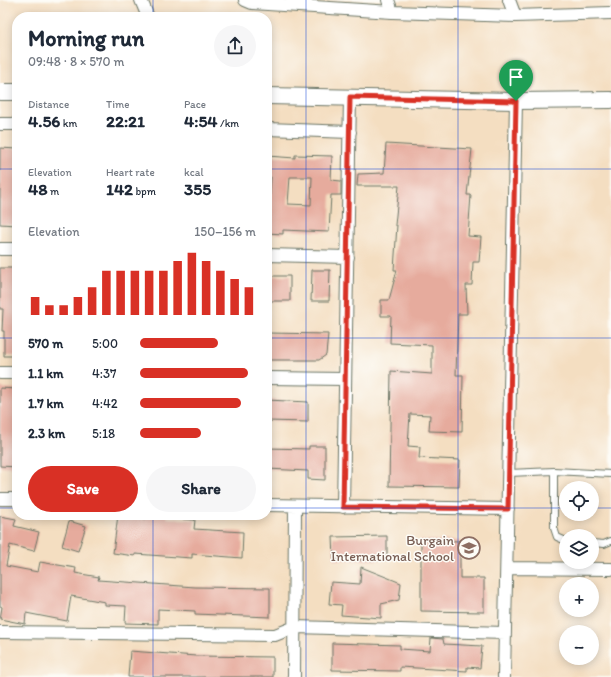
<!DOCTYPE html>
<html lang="en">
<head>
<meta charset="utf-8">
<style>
	:root { --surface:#fff; --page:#f6f6f7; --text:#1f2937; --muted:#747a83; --accent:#d93025 }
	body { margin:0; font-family:Itim,sans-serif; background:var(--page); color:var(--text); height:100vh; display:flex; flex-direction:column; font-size:15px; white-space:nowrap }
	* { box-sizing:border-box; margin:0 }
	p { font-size:13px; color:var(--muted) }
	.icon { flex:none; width:22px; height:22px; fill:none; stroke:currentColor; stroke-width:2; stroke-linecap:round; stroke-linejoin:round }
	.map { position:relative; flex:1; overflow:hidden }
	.side { position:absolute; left:12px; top:12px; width:260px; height:508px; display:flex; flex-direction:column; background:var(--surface); border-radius:16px; box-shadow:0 2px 10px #0003 }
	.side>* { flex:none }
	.tools { position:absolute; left:559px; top:481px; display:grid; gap:8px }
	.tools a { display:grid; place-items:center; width:40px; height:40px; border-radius:50%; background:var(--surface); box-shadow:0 2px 10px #0003; font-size:20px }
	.pin { position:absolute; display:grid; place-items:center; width:34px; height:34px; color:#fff; margin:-41px -17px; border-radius:50% 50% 50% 0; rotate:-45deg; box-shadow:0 0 4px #0007 }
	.pin .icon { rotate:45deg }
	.round { display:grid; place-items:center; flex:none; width:42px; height:42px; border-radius:21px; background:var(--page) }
	.overview { display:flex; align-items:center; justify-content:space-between; height:68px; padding:0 16px }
	h1 { font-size:22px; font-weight:700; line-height:30px }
	.metrics { display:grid; grid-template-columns:repeat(3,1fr); gap:6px; height:68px; padding:4px 16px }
	.metrics div { display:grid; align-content:center }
	.metrics b { font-size:17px; font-weight:700 }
	.metrics small { font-size:11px; font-weight:400 }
	.metrics p { font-size:11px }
	.chart { height:112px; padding:8px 16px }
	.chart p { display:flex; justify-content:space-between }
	.chart svg { width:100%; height:72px; margin-top:4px; stroke:var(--accent); stroke-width:6 }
	.button { display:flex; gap:8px; margin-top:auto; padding:8px 16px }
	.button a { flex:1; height:46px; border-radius:24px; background:var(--accent); color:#fff; font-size:16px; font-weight:700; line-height:46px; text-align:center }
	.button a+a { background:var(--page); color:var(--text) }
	ul { padding:0 16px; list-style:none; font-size:13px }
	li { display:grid; grid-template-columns:64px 48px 1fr; align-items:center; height:30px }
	li i { height:10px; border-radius:5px; background:var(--accent) }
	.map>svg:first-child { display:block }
</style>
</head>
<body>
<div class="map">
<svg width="611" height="677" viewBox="0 0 611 677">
	<rect width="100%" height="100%" fill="#fdfcf7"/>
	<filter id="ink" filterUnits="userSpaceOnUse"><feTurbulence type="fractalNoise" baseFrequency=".025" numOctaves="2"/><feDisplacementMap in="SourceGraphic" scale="8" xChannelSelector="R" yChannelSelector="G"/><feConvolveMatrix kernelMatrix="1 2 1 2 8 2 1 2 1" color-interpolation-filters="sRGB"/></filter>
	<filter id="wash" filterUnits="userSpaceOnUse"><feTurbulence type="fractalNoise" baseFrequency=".012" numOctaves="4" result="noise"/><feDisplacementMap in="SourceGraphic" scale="16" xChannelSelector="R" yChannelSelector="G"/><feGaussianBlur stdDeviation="0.9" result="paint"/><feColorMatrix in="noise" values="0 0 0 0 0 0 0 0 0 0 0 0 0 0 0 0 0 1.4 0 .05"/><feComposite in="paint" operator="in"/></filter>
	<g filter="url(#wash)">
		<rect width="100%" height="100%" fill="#f4dec1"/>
		<g id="blocks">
			<path fill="#e6ab9d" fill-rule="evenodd" d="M 386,144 L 472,149 L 467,195 L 471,195 L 468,236 L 481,237 L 479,262 L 473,262 L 472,285 L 466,285 L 467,314 L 458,314 L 456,375 L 463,375 L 462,432 L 429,431 L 430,415 L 410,414 L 408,446 L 420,447 L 419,458 L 460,460 L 459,487 L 389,486 L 391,371 L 432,374 L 432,345 L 390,343 L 391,316 L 381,316 L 381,300 L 389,300 L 397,270 L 394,270 L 397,225 L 395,225 L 399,186 L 357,186 L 358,174 L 384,173 Z
				M 0,148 L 17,149 L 17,225 L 0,224 Z
				M 295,155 L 332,156 L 331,180 L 341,181 L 341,195 L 331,195 L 329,232 L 283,230 L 283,234 L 267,233 L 267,207 L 269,208 L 271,177 L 267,177 L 267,156 L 295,158 ZM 290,177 L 312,177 L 311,205 L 288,204 Z
				M 0,268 L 17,268 L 17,356 L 4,356 L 4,331 L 2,331 L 3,309 L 0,309 Z
				M 312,270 L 330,270 L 329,301 L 311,301 Z
				M 267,276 L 290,276 L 290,301 L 267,301 Z
				M 267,333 L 328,334 L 326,355 L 319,360 L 267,360 Z
				M 0,388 L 17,389 L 17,467 L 0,466 Z
				M 267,400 L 308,402 L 308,422 L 267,421 Z
				M 309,446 L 325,446 L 325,480 L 308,479 L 308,471 L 267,469 L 267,448 L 309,449 Z
				M 118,515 L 146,519 L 146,515 L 168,515 L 167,518 L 195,520 L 194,529 L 243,532 L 242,558 L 192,554 L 192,558 L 135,554 L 135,556 L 113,553 Z
				M 0,516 L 16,519 L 14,526 L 39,532 L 34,551 L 10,545 L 6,566 L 38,572 L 40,562 L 76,568 L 75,573 L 99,577 L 98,580 L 195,587 L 270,588 L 270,617 L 195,614 L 195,611 L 158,609 L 158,624 L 125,623 L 126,606 L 105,605 L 105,602 L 71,596 L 67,621 L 26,613 L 25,624 L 0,619 L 2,607 L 0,606 Z
				M 69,521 L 86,526 L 78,551 L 62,546 Z
				M 387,536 L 387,560 L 334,560 L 333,537 Z
				M 421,540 L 460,541 L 460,578 L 484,578 L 484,612 L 421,611 Z
				M 361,567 L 401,583 L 399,600 L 381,604 L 381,618 L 341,615 L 342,605 L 329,604 L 331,582 L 360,584 Z
				M 431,638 L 443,639 L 444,644 L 482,646 L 480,668 L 467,667 L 467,671 L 400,667 L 400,671 L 332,670 L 332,643 L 400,645 L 400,649 L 430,651 Z
				M 130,651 L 196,656 L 273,657 L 273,677 L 128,677 Z"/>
		</g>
	</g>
	<g filter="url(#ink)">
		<use href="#blocks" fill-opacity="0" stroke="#6a7565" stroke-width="1"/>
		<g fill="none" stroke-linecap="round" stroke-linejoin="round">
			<g stroke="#6a7565" stroke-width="8">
				<path id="service" d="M 554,471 L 554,528 L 557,537 L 566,541
					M 509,473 L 554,471 L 611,474
					M 592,543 L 604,544 L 611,541"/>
			</g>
			<g stroke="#6a7565" stroke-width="14">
				<path id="minor" d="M 141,0 L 148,17
					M 245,0 L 252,3 L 392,12 L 515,16 L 611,13
					M 388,0 L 392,12
					M 509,0 L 515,16
					M 0,124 L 17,124
					M 267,129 L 350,132
					M 0,249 L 17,249
					M 267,255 L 348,257
					M 0,373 L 17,373
					M 267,378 L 345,379
					M 0,499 L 17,499
					M 267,505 L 508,509
					M 343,507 L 350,97
					M 507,568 L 611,569
					M 0,632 L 275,635 L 295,627 L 505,633
					M 294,677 L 295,506
					M 504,677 L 516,101"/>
			</g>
			<g stroke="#6a7565" stroke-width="18">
				<path id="tertiary" d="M 0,92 L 17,92
					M 267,96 L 516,101 L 611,100"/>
			</g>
			<use href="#service" stroke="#fff" stroke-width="6"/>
			<use href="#minor" stroke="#fff" stroke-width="12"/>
			<use href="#tertiary" stroke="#fff" stroke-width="16"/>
		</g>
	</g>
	<g fill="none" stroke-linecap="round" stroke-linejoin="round" filter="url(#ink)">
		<g stroke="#fff" stroke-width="8">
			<path id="route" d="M 350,97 L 516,101 L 508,509 L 343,507 Z"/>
		</g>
		<use href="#route" stroke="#d93025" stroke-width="5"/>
	</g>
	<path fill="none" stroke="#1d4ed8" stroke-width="1" stroke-opacity="0.55" d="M 153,0 L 153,17M 306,0 L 306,677M 458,0 L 458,677M 0,169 L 17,169M 267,169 L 611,169M 0,338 L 17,338M 267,338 L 611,338M 0,508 L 17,508M 267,508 L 566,508M 592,508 L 611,508M 153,515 L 153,677"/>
	<defs>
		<g id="school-ring" transform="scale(1.15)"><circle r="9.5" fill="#fdfcf7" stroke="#8d6e63" stroke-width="1.5"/><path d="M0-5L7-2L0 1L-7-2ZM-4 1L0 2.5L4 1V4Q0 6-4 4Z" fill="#8d6e63"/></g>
	</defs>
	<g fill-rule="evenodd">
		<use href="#school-ring" x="469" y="548"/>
	</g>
	<g text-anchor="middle" stroke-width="3" stroke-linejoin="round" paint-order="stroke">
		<g font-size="14" fill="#785e54" stroke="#fdfcf7" text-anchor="end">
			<text x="454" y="545">Burgain<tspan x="454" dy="16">International School</tspan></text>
		</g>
	</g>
</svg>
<div class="tools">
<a><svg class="icon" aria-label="locate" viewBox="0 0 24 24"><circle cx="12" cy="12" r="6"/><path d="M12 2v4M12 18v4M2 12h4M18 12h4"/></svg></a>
<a><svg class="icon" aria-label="layers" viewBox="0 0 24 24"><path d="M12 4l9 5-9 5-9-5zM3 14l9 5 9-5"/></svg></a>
<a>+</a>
<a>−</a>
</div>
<div class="pin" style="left:516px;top:101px;background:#1e9e55"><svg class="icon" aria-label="arrive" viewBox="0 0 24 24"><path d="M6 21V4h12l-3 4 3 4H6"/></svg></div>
<section class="side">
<div class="overview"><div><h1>Morning run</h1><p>09:48 · 8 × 570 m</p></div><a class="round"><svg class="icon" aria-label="share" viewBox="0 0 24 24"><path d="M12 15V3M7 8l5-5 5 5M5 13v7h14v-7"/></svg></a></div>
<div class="metrics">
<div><p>Distance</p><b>4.56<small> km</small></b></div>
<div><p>Time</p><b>22:21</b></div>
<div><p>Pace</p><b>4:54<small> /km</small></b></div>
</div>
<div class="metrics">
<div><p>Elevation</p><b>48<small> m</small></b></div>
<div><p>Heart rate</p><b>142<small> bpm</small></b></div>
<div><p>kcal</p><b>355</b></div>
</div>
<div class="chart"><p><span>Elevation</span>150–156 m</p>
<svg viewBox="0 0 160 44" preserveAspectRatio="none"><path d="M5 44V33M15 44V38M25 44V38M35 44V33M45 44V27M55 44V17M65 44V17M75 44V17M85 44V17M95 44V17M105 44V11M115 44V6M125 44V11M135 44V17M145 44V22M155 44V27"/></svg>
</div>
<ul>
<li><b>570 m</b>5:00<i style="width:67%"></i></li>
<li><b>1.1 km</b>4:37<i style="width:93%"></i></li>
<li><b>1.7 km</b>4:42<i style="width:87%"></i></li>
<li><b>2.3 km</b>5:18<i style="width:53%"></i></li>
</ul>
<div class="button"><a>Save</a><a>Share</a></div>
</section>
</div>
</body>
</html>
